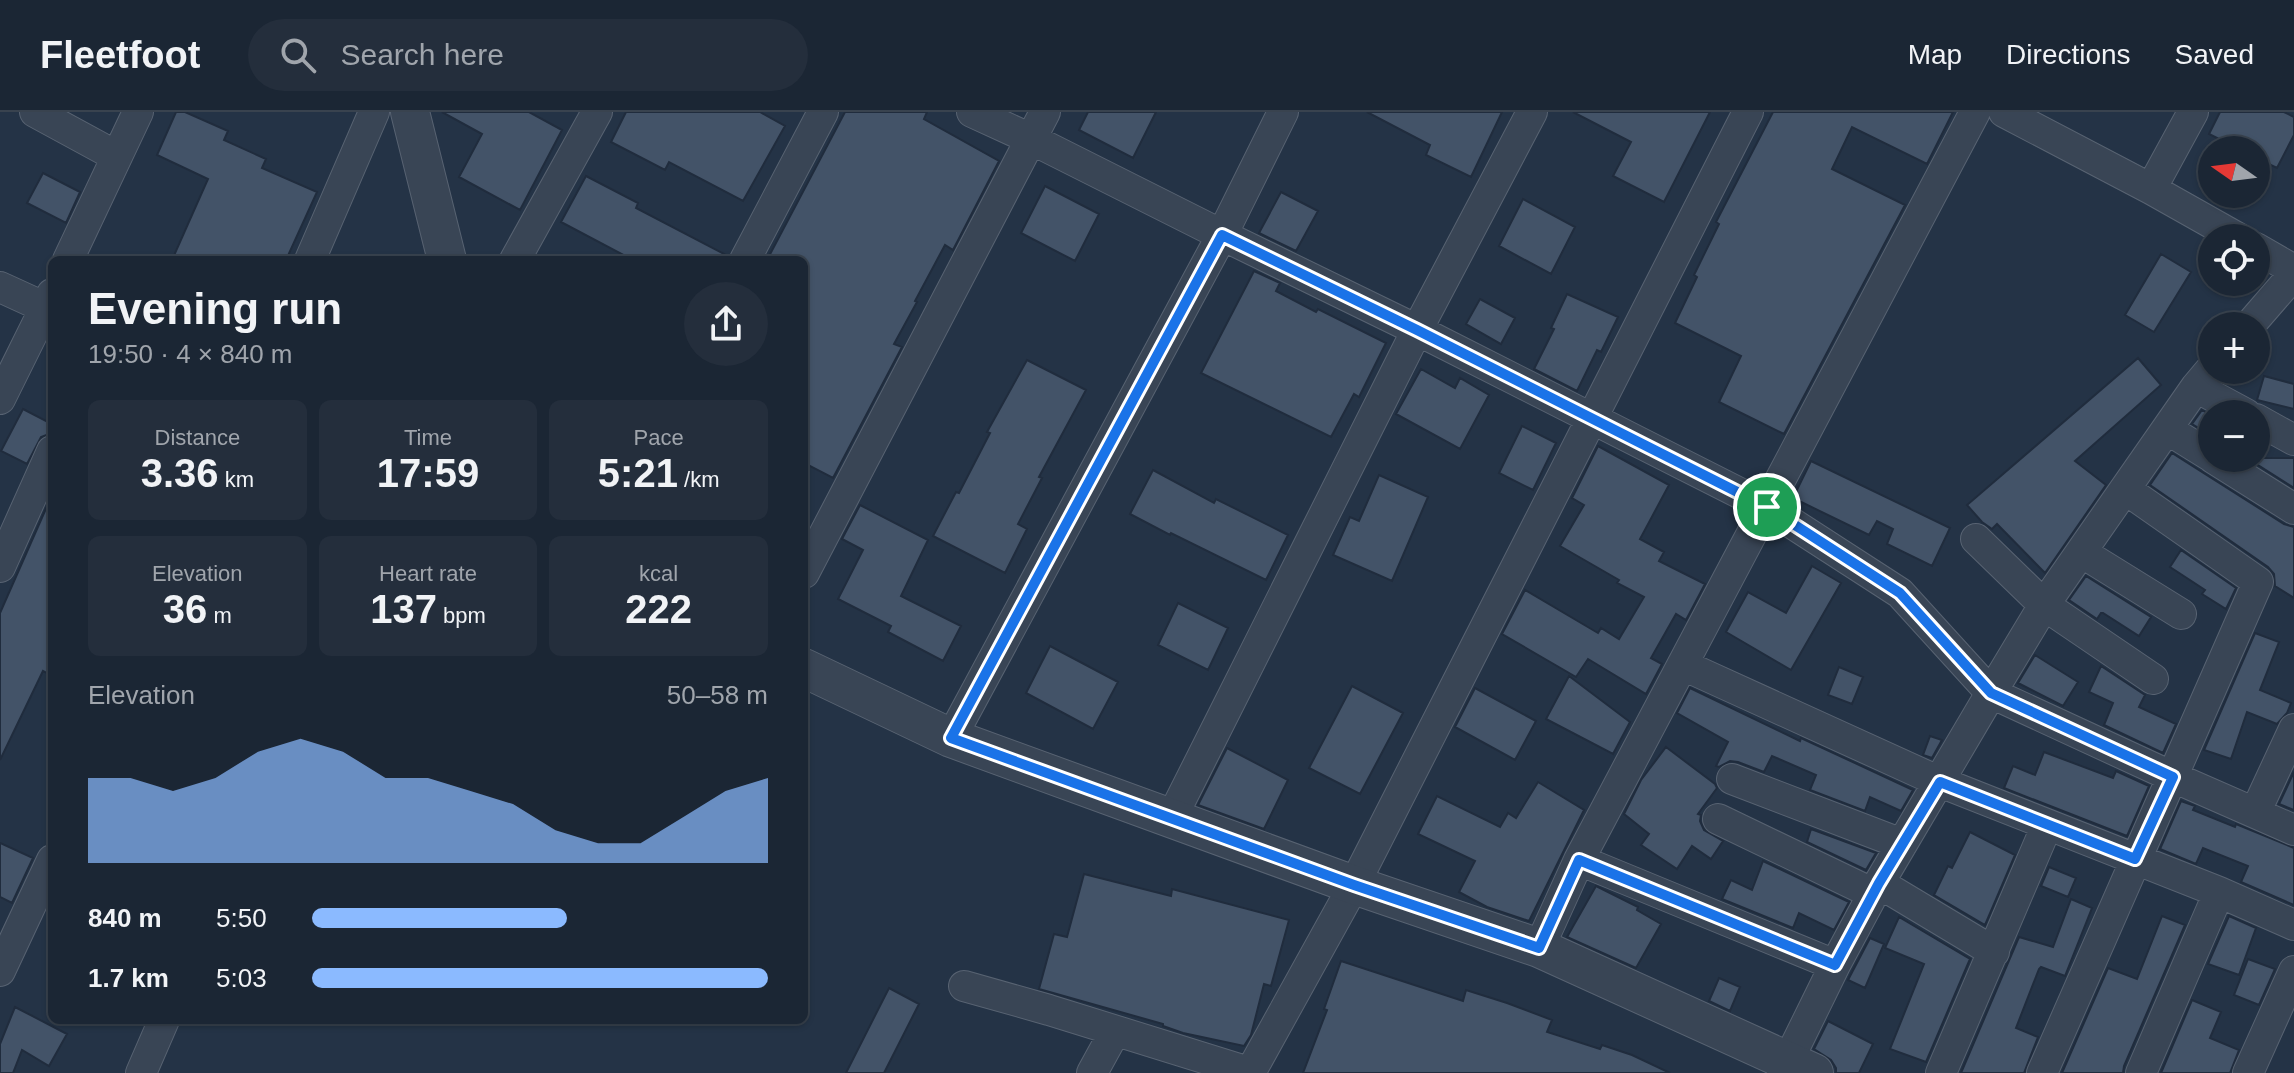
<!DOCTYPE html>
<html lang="en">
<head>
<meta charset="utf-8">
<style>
	:root { --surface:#1b2634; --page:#242e3c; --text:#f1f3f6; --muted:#a0a5ac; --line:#39434f; --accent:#8bbaff }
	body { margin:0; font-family:Helvetica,sans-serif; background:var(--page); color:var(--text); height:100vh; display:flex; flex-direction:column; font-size:30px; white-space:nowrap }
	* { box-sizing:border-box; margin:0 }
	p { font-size:26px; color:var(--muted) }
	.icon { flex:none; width:44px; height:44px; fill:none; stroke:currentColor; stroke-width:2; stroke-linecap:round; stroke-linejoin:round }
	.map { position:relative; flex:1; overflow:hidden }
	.panel { position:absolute; left:48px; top:144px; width:760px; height:768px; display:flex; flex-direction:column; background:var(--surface); border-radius:12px; box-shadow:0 2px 6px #0004,0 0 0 2px var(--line) }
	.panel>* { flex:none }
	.needle { width:52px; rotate:284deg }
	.controls { position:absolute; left:2198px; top:24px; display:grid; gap:16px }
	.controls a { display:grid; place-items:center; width:72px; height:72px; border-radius:50%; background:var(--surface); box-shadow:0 2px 6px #0004,0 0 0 2px var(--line); font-size:40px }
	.pin { position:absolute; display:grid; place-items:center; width:68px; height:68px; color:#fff; margin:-34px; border:4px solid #fff; border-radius:50%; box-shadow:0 2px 8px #0007 }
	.round { display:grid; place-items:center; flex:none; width:84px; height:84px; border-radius:42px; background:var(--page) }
	.head { display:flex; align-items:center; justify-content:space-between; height:136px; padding:0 40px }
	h1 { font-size:44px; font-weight:700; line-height:60px }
	.metrics { display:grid; grid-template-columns:repeat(3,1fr); gap:12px; height:136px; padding:8px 40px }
	.metrics div { display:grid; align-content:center; border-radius:12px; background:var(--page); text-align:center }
	.metrics b { font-size:40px; font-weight:700 }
	.metrics small { font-size:22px; font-weight:400 }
	.metrics p { font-size:22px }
	.chart { height:224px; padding:16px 40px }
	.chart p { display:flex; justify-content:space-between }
	.chart svg { width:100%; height:144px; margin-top:8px; fill:var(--accent); opacity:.7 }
	ul { padding:0 40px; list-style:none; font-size:26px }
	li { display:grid; grid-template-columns:128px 96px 1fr; align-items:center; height:60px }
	li i { height:20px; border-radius:10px; background:var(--accent) }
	header { display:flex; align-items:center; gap:48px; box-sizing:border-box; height:112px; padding:0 40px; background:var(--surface); border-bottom:2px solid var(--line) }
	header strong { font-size:38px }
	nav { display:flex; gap:44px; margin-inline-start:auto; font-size:28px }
	.search { width:560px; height:72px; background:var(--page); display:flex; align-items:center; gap:20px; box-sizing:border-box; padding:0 28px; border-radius:44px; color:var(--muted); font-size:30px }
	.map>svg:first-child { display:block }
</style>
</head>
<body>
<header>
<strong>Fleetfoot</strong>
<div class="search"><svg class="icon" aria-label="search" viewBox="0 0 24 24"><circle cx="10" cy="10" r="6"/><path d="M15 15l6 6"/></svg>Search here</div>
<nav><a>Map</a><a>Directions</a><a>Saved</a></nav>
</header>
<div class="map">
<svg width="2294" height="961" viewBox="0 0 2294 961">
	<rect width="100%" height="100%" fill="#243346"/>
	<path fill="#435368" stroke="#202c3d" stroke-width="2" d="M 176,0 L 185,0 L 228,19 L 224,28 L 266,47 L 262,56 L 317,80 L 286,148 L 172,148 L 208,67 L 157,43 Z
		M 442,0 L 529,0 L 562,18 L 520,98 L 459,65 L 482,22 Z
		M 626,0 L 760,0 L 785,14 L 743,89 L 669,50 L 665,58 L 611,30 Z
		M 845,0 L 927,0 L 924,7 L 999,49 L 953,138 L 945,133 L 915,189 L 917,190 L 894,232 L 902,235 L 833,366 L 804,351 L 804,148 L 767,148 Z
		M 1088,0 L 1156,0 L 1133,46 L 1079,18 Z
		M 1367,0 L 1502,0 L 1471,65 L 1426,43 L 1430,33 Z
		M 1573,0 L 1710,0 L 1664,90 L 1613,64 L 1631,30 Z
		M 1773,0 L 1953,0 L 1927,52 L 1852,15 L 1832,57 L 1905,93 L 1784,322 L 1719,290 L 1741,244 L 1675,211 L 1697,165 L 1694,163 L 1719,112 L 1716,110 Z
		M 2220,0 L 2284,0 L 2294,5 L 2294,23 L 2277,56 L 2256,46 L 2256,38 L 2241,38 L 2209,22 Z
		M 43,61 L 80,80 L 66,111 L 27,91 Z
		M 586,64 L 638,91 L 636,96 L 728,144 L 727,148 L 633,148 L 561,110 Z
		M 1045,74 L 1099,102 L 1075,149 L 1021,121 Z
		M 1281,80 L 1318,99 L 1296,139 L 1259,121 Z
		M 1523,87 L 1575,115 L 1551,162 L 1499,134 Z
		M 2161,142 L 2191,160 L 2154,220 L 2125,203 Z
		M 1254,159 L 1280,171 L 1276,179 L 1316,200 L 1318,197 L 1386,231 L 1359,285 L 1354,282 L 1331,325 L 1201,261 Z
		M 1567,182 L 1618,205 L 1601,240 L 1597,238 L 1577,279 L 1534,257 L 1554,217 L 1551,216 Z
		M 1480,187 L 1515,206 L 1501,232 L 1466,212 Z
		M 2138,246 L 2161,273 L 2075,349 L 2106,373 L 2045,461 L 1997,412 L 1992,417 L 1982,410 L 1967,393 Z
		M 1027,248 L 1086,278 L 1039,365 L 1042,366 L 1018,412 L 1027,417 L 1005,461 L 933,424 L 956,380 L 959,381 L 990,321 L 987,320 Z
		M 1421,257 L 1455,276 L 1460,266 L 1489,283 L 1460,337 L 1396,302 Z
		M 2264,264 L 2294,272 L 2294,297 L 2257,288 Z
		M 23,297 L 52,312 L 52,321 L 41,325 L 27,352 L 1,339 Z
		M 2202,298 L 2212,304 L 2212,324 L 2192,312 Z
		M 1522,314 L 1556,331 L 1533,378 L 1499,361 Z
		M 1598,334 L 1669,373 L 1640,427 L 1664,440 L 1659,449 L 1705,472 L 1686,508 L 1676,502 L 1651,546 L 1662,552 L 1646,582 L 1588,547 L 1576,565 L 1502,522 L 1525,478 L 1598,521 L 1601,516 L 1619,527 L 1644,485 L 1617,471 L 1619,468 L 1560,434 L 1584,393 L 1572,386 Z
		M 2172,341 L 2284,412 L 2294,415 L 2294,486 L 2275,474 L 2274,462 L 2268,455 L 2150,373 Z
		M 2247,346 L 2294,346 L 2294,376 Z
		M 1811,349 L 1950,416 L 1932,454 L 1887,432 L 1893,417 L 1877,409 L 1869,423 L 1793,386 Z
		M 1153,358 L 1214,391 L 1216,387 L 1288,423 L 1266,468 L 1171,421 L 1170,423 L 1130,402 Z
		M 1379,363 L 1428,385 L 1392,469 L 1333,443 L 1350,405 L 1359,409 Z
		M 52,383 L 52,564 L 43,559 L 0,648 L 0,501 Z
		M 860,393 L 928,428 L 901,484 L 961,514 L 943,549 L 888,520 L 891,514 L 838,487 L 863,438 L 842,427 Z
		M 2181,438 L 2236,476 L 2226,497 L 2202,482 L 2205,478 L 2170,455 Z
		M 1812,454 L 1841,471 L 1791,558 L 1726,520 L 1748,480 L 1786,501 Z
		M 2086,464 L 2151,505 L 2139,524 L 2103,501 L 2101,501 L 2097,507 L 2069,488 Z
		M 1178,491 L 1228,516 L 1208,558 L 1158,533 Z
		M 2255,521 L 2279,530 L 2260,578 L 2291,591 L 2287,601 L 2277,612 L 2247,600 L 2231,647 L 2204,638 Z
		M 1050,534 L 1118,570 L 1093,617 L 1026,581 Z
		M 2035,543 L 2078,570 L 2063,594 L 2018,571 Z
		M 2101,554 L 2145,583 L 2139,595 L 2176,612 L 2163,641 L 2104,613 L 2113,591 L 2089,580 Z
		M 1839,555 L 1863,565 L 1852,592 L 1828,583 Z
		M 1569,564 L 1630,610 L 1613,642 L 1546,607 Z
		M 1352,574 L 1403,601 L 1360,682 L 1309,656 Z
		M 1475,576 L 1536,609 L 1515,648 L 1455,615 Z
		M 1690,576 L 1800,629 L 1801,626 L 1913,678 L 1901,699 L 1870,685 L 1865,699 L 1810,678 L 1816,663 L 1772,644 L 1764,660 L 1738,650 L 1730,649 L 1719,655 L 1716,654 L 1728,630 L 1677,601 Z
		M 1930,624 L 1942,628 L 1932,646 L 1923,643 Z
		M 1666,635 L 1715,672 L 1717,676 L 1698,702 L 1701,703 L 1700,709 L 1704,718 L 1723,729 L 1711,747 L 1692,734 L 1677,757 L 1641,733 L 1649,722 L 1624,702 L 1641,668 Z
		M 1227,636 L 1288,668 L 1264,717 L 1198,693 Z
		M 2044,640 L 2113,666 L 2116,659 L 2149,674 L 2127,724 L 2004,676 L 2013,654 L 2035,663 Z
		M 2294,660 L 2294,698 L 2279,692 Z
		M 1538,670 L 1584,698 L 1529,809 L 1487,795 L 1459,780 L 1475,749 L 1418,722 L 1437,684 L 1500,715 L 1508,701 L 1516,706 Z
		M 2181,689 L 2195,694 L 2193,698 L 2235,715 L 2236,712 L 2294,736 L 2294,793 L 2241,770 L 2248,754 L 2203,736 L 2196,752 L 2160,737 Z
		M 1811,717 L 1876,741 L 1866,758 L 1807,730 Z
		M 1970,720 L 2015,743 L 1985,813 L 1934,783 L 1948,754 L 1952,756 Z
		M 0,731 L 33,746 L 12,791 L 0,785 Z
		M 1763,749 L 1849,790 L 1834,818 L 1799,801 L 1793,816 L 1722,787 L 1731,768 L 1752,778 Z
		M 2049,755 L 2076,766 L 2068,785 L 2041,774 Z
		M 1084,762 L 1171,784 L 1172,777 L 1289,808 L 1271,874 L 1264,872 L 1251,923 L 1244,934 L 1183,921 L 1163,914 L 1163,912 L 1039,877 L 1054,822 L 1067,825 Z
		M 1596,774 L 1638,795 L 1637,798 L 1661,812 L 1636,856 L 1567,825 Z
		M 2071,787 L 2092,796 L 2065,864 L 2041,855 L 2039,857 L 2016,916 L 2038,925 L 2024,961 L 1961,961 L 2019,825 L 2053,835 Z
		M 2162,804 L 2185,813 L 2124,954 L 2123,961 L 2062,961 L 2108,856 L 2137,867 Z
		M 2229,804 L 2256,816 L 2239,863 L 2208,852 Z
		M 1899,805 L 1970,847 L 1926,950 L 1890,937 L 1924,852 L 1885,836 Z
		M 1870,826 L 1884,832 L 1865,876 L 1848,868 Z
		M 2248,847 L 2275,857 L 2259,893 L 2234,883 Z
		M 1341,849 L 1463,889 L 1466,878 L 1507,891 L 1552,908 L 1547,920 L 1600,937 L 1602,933 L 1632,943 L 1670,961 L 1303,961 L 1327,898 L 1324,897 Z
		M 1719,866 L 1740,875 L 1730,899 L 1709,889 Z
		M 889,876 L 919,892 L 884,961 L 846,961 Z
		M 2192,888 L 2221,900 L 2210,926 L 2239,938 L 2230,961 L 2161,961 Z
		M 15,895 L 67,922 L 49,954 L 22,938 L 13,961 L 0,961 L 0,932 Z
		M 1828,909 L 1873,932 L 1859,961 L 1836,961 L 1836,956 L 1831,948 L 1814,937 Z"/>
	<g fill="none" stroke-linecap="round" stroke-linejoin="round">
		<g stroke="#586372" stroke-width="32">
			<path id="minor" d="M 35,0 L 116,44
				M 972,0 L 1031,27 L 1222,123 L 1417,218 L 1767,395 L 1900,481 L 1991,581 L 2173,665 L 2294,718
				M 2004,0 L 2151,77 L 2238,126
				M 2151,77 L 2193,0
				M 2256,136 L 2294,158
				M 68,148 L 138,0
				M 310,148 L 374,0
				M 515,148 L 597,0
				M 745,148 L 823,0
				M 0,175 L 46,196
				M 2249,214 L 2294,162
				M 2196,275 L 2246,302
				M 0,287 L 52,182
				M 2256,307 L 2294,328
				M 2167,317 L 2212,345
				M 2213,346 L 2294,397
				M 1976,427 L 2044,493 L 2153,567
				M 2081,440 L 2181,502
				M 0,455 L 52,339
				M 804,461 L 1045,0
				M 1683,553 L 1940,670 L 2219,780 L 2294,813
				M 951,626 L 1222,123 L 1283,0
				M 1732,667 L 1902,732
				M 2255,701 L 2294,617
				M 1171,707 L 1417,218 L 1532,0
				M 1718,707 L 1874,782
				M 1579,748 L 1835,853
				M 1879,771 L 1994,840
				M 1539,836 L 1579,748 L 1975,0
				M 0,859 L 52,748
				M 964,874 L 1049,898 L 1252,961
				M 141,961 L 164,908
				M 1092,961 L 1115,919
				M 1250,961 L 1354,773 L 1748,0
				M 1782,961 L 1835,853 L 1879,771 L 1991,581 L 2044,493 L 2196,275 L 2212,256
				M 1941,961 L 2047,713
				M 2042,961 L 2258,470 L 2125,377
				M 2141,961 L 2219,780
				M 2248,961 L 2294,859"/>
		</g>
		<g stroke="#586372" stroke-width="40">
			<path id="tertiary" d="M 410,0 L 447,148
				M 804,556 L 951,626 L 1354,773 L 1539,836 L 1814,961"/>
		</g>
		<use href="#minor" stroke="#394555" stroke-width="30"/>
		<use href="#tertiary" stroke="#394555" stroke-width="38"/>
	</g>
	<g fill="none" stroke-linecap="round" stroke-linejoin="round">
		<g stroke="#fff" stroke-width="16">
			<path id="route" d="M 1222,123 L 1417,218 L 1767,395 L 1900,481 L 1991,581 L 2173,665 L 2135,747 L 1940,670 L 1879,771 L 1835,853 L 1579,748 L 1539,836 L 1354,773 L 951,626 Z"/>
		</g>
		<use href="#route" stroke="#1a73e8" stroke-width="10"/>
	</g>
</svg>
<div class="controls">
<a><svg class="needle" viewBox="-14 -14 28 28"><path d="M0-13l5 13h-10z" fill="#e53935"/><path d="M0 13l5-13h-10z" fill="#a0a5ac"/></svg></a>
<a><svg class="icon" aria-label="locate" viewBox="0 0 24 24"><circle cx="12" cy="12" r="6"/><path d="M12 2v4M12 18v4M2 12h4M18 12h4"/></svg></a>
<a>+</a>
<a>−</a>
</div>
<div class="pin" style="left:1767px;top:395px;background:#1e9e55"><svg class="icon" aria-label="arrive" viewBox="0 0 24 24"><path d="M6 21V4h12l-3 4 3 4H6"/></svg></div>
<section class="panel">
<div class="head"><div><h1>Evening run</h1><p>19:50 · 4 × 840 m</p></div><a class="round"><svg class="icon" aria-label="share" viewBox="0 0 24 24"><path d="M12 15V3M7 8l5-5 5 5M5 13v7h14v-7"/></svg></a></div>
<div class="metrics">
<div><p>Distance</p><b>3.36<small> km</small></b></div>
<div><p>Time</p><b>17:59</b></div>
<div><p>Pace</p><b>5:21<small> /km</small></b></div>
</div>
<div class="metrics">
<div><p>Elevation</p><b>36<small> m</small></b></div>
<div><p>Heart rate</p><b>137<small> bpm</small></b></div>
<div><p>kcal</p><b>222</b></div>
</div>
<div class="chart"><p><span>Elevation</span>50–58 m</p>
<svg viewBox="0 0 160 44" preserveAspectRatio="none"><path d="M0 44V18L10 18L20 22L30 18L40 10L50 6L60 10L70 18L80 18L90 22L100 26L110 34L120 38L130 38L140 30L150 22L160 18V44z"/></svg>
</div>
<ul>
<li><b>840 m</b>5:50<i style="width:56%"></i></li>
<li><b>1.7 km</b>5:03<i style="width:100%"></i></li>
</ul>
</section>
</div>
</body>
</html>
